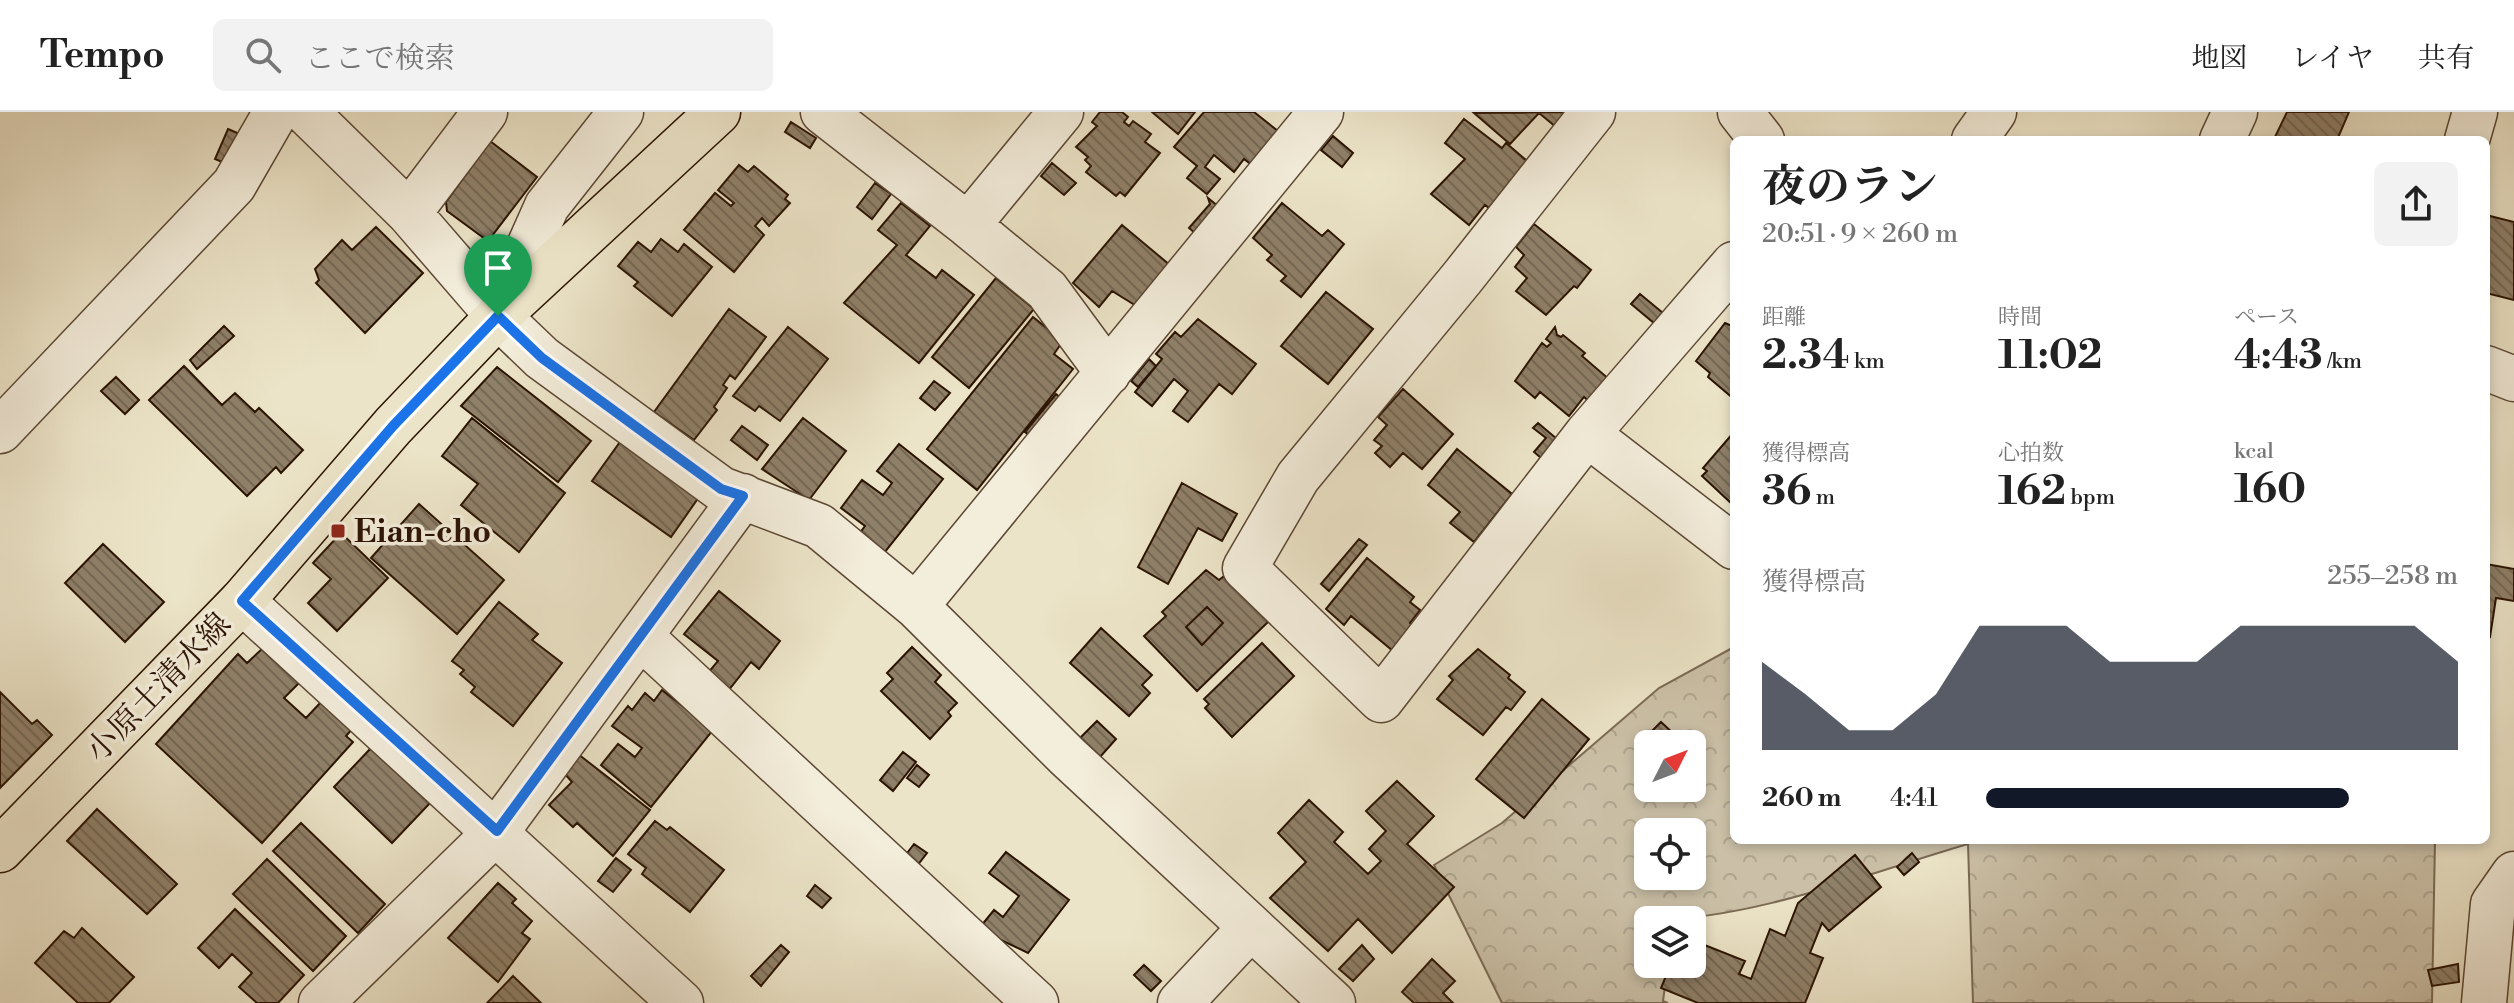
<!DOCTYPE html>
<html lang="ja">
<head>
<meta charset="utf-8">
<style>
	:root { --surface:#fff; --page:#f2f2f2; --text:#222; --muted:#767676; --line:#e0e0e0; --accent:#111827 }
	body { margin:0; font-family:"Libre Bodoni","Noto Serif JP",serif; background:var(--page); color:var(--text); height:100vh; display:flex; flex-direction:column; font-size:30px; white-space:nowrap }
	* { box-sizing:border-box; margin:0 }
	p { font-size:26px; color:var(--muted) }
	.icon { flex:none; width:44px; height:44px; fill:none; stroke:currentColor; stroke-width:2; stroke-linecap:round; stroke-linejoin:round }
	.map { position:relative; flex:1; overflow:hidden }
	.drawer { position:absolute; left:1730px; top:24px; width:760px; height:708px; display:flex; flex-direction:column; background:var(--surface); border-radius:12px; box-shadow:0 4px 12px #0003 }
	.drawer>* { flex:none }
	.needle { width:52px; rotate:48deg }
	.controls { position:absolute; left:1634px; top:618px; display:grid; gap:16px }
	.controls a { display:grid; place-items:center; width:72px; height:72px; border-radius:12px; background:var(--surface); box-shadow:0 4px 12px #0003; font-size:40px }
	.pin { position:absolute; display:grid; place-items:center; width:68px; height:68px; color:#fff; margin:-82px -34px; border-radius:50% 50% 50% 0; rotate:-45deg; box-shadow:0 0 8px #0007 }
	.pin .icon { rotate:45deg }
	.round { display:grid; place-items:center; flex:none; width:84px; height:84px; border-radius:12px; background:var(--page) }
	.headline { display:flex; align-items:center; justify-content:space-between; height:136px; padding:0 32px }
	h1 { font-size:44px; font-weight:700; line-height:60px }
	.stats { display:grid; grid-template-columns:repeat(3,1fr); gap:12px; height:136px; padding:8px 32px }
	.stats div { display:grid; align-content:center }
	.stats b { font-size:40px; font-weight:700 }
	.stats small { font-size:22px; font-weight:400 }
	.stats p { font-size:22px }
	.chart { height:224px; padding:16px 32px }
	.chart p { display:flex; justify-content:space-between }
	.chart svg { width:100%; height:144px; margin-top:8px; fill:var(--accent); opacity:.7 }
	ul { padding:0 32px; list-style:none; font-size:26px }
	li { display:grid; grid-template-columns:128px 96px 1fr; align-items:center; height:60px }
	li i { height:20px; border-radius:10px; background:var(--accent) }
	header { display:flex; align-items:center; gap:48px; box-sizing:border-box; height:112px; padding:0 40px; background:var(--surface); border-bottom:2px solid var(--line) }
	header strong { font-size:38px }
	nav { display:flex; gap:44px; margin-inline-start:auto; font-size:28px }
	.search { width:560px; height:72px; background:var(--page); display:flex; align-items:center; gap:20px; box-sizing:border-box; padding:0 28px; border-radius:12px; color:var(--muted); font-size:30px }
	.map>svg:first-child { display:block }
</style>
</head>
<body>
<header>
<strong>Tempo</strong>
<div class="search"><svg class="icon" aria-label="search" viewBox="0 0 24 24"><circle cx="10" cy="10" r="6"/><path d="M15 15l6 6"/></svg>ここで検索</div>
<nav><a>地図</a><a>レイヤ</a><a>共有</a></nav>
</header>
<div class="map">
<svg width="2514" height="891" viewBox="0 0 2514 891">
	<defs>
		<pattern id="forest-crowns" width="20" height="18" patternUnits="userSpaceOnUse" patternTransform="scale(2)"><rect width="20" height="18" fill="#cbc0a7"/><path d="M2 6a3 3 0 1 1 6 0M12 15a3 3 0 1 1 6 0" fill="none" stroke="#aea48e"/></pattern>
		<pattern id="building-back-hatch" width="6" height="6" patternUnits="userSpaceOnUse" patternTransform="scale(2)"><rect width="6" height="6" fill="#8f8069"/><path d="M-1 5l2 2M0 0l6 6M5-1l2 2" fill="none" stroke="#756854"/></pattern>
	</defs>
	<rect width="100%" height="100%" fill="#ece4c8"/>
	<filter id="stains"><feTurbulence type="fractalNoise" baseFrequency=".0025" numOctaves="4"/><feColorMatrix values="0 0 0 0 .2 0 0 0 0 .09 0 0 0 0 .02 0 0 0 .5 -.17"/></filter>
	<radialGradient id="worn" r=".72"><stop offset=".6" stop-color="#630" stop-opacity="0"/><stop offset="1" stop-color="#630" stop-opacity=".3"/></radialGradient>
	<path fill="url(#forest-crowns)" stroke="#7b6a55" stroke-width="2" fill-rule="evenodd" d="M 1734,535 L 1734,728 L 2435,728 L 2432,891 L 1973,891 L 1968,732 C 1868,761 1753,808 1648,808 L 1648,852 L 1668,852 L 1663,889 L 1668,891 L 1502,891 L 1434,753 L 1502,711 L 1659,576 ZM 1648,632 L 1692,632 L 1692,676 L 1648,676 ZM 1648,720 L 1692,720 L 1692,764 L 1648,764 Z"/>
	<path fill="url(#building-back-hatch)" stroke="#2b1303" stroke-width="2" d="M 1100,0 L 1122,0 L 1128,5 L 1124,10 L 1129,14 L 1133,9 L 1151,22 L 1145,30 L 1160,41 L 1125,84 L 1120,80 L 1116,84 L 1086,60 L 1091,54 L 1085,48 L 1088,45 L 1076,35 L 1097,14 L 1092,10 Z
		M 1152,0 L 1195,0 L 1178,22 Z
		M 1204,0 L 1254,0 L 1283,23 L 1257,57 L 1244,47 L 1234,60 L 1214,43 L 1205,55 L 1220,67 L 1207,82 L 1187,66 L 1197,54 L 1174,35 Z
		M 1568,0 L 1556,15 L 1539,1 L 1510,32 L 1474,1 Z
		M 2287,0 L 2349,0 L 2337,28 L 2282,28 L 2275,25 Z
		M 1464,7 L 1502,36 L 1506,31 L 1527,49 L 1489,96 L 1485,93 L 1469,113 L 1431,82 L 1465,47 L 1445,31 Z
		M 791,10 L 816,26 L 810,36 L 785,20 Z
		M 228,17 L 242,23 L 229,53 L 215,47 Z
		M 1333,24 L 1353,41 L 1342,55 L 1321,38 Z
		M 490,29 L 537,65 L 488,129 L 447,99 L 446,90 Z
		M 1052,51 L 1076,71 L 1064,83 L 1041,64 Z
		M 739,53 L 748,60 L 754,54 L 788,83 L 785,87 L 790,91 L 769,114 L 762,106 L 755,114 L 764,123 L 734,160 L 684,118 L 715,81 L 731,94 L 734,91 L 718,78 Z
		M 875,71 L 891,82 L 872,107 L 857,95 Z
		M 1208,86 L 1225,100 L 1202,127 L 1189,116 L 1210,92 Z
		M 901,91 L 930,114 L 906,143 L 936,166 L 942,158 L 974,183 L 919,251 L 844,191 L 897,133 L 878,118 Z
		M 1282,91 L 1322,124 L 1328,118 L 1344,132 L 1301,185 L 1281,169 L 1286,164 L 1267,148 L 1272,143 L 1253,126 Z
		M 2486,103 L 2514,110 L 2514,188 L 2486,181 Z
		M 1534,112 L 1591,158 L 1577,176 L 1574,174 L 1546,203 L 1516,179 L 1527,166 L 1515,155 L 1524,143 L 1516,135 Z
		M 1122,113 L 1171,154 L 1138,195 L 1112,179 L 1099,195 L 1073,171 Z
		M 376,115 L 423,161 L 365,221 L 316,171 L 319,168 L 315,157 L 342,128 L 352,138 Z
		M 661,127 L 678,140 L 684,132 L 712,155 L 672,204 L 634,174 L 638,170 L 618,154 L 638,130 L 651,140 Z
		M 996,166 L 1034,197 L 969,276 L 932,245 Z
		M 1326,180 L 1373,217 L 1328,272 L 1281,234 Z
		M 1640,182 L 1663,201 L 1654,211 L 1631,192 Z
		M 729,197 L 766,225 L 735,267 L 730,263 L 723,273 L 727,276 L 714,295 L 717,298 L 694,328 L 654,300 Z
		M 1033,205 L 1063,229 L 1054,242 L 1073,257 L 977,378 L 927,337 Z
		M 1198,207 L 1256,252 L 1232,282 L 1219,272 L 1188,310 L 1173,299 L 1188,279 L 1174,267 L 1152,294 L 1135,280 L 1162,247 L 1156,242 L 1175,220 L 1181,225 Z
		M 1725,211 L 1734,215 L 1734,287 L 1708,265 L 1710,261 L 1696,249 Z
		M 224,214 L 234,224 L 197,257 L 190,248 Z
		M 788,215 L 828,247 L 780,309 L 759,294 L 755,299 L 733,284 Z
		M 1555,215 L 1557,223 L 1561,225 L 1563,223 L 1585,241 L 1582,244 L 1610,268 L 1591,291 L 1584,285 L 1569,304 L 1540,280 L 1535,286 L 1515,269 L 1542,231 L 1547,235 L 1551,231 L 1546,227 Z
		M 1149,247 L 1156,254 L 1138,275 L 1131,269 Z
		M 184,254 L 222,293 L 235,281 L 255,300 L 259,296 L 303,338 L 281,361 L 276,355 L 247,384 L 149,288 Z
		M 497,255 L 591,329 L 558,370 L 461,294 Z
		M 116,265 L 139,288 L 125,302 L 101,279 Z
		M 934,269 L 950,281 L 935,298 L 920,286 Z
		M 1403,277 L 1453,322 L 1422,357 L 1403,341 L 1390,355 L 1375,341 L 1382,334 L 1374,328 L 1387,313 L 1378,305 Z
		M 1056,282 L 1064,289 L 1034,327 L 1025,320 Z
		M 472,306 L 565,381 L 519,440 L 461,393 L 478,372 L 442,344 Z
		M 803,306 L 846,339 L 809,388 L 762,357 Z
		M 1538,311 L 1563,332 L 1547,351 L 1534,340 L 1546,326 L 1533,316 Z
		M 742,314 L 768,333 L 757,348 L 731,328 Z
		M 1734,320 L 1734,390 L 1731,391 L 1702,364 L 1707,359 L 1703,356 Z
		M 620,330 L 699,385 L 671,425 L 592,369 Z
		M 899,332 L 943,367 L 884,441 L 859,422 L 865,414 L 841,396 L 862,368 L 883,383 L 892,371 L 877,359 Z
		M 1457,337 L 1512,382 L 1474,430 L 1450,411 L 1460,400 L 1428,373 Z
		M 1182,371 L 1237,402 L 1222,429 L 1198,416 L 1168,472 L 1138,455 Z
		M 419,392 L 504,468 L 457,522 L 371,446 Z
		M 341,421 L 388,466 L 337,519 L 308,491 L 331,467 L 313,451 Z
		M 1359,427 L 1367,433 L 1329,479 L 1321,472 Z
		M 103,432 L 164,490 L 125,530 L 65,471 Z
		M 1367,446 L 1414,485 L 1410,490 L 1420,498 L 1410,511 L 1413,514 L 1393,539 L 1351,504 L 1344,513 L 1326,497 Z
		M 2486,452 L 2514,457 L 2514,489 L 2496,486 L 2490,525 L 2486,524 Z
		M 1206,458 L 1219,468 L 1224,464 L 1269,509 L 1197,579 L 1144,524 L 1166,504 L 1162,500 Z
		M 719,479 L 780,529 L 759,557 L 751,550 L 728,579 L 707,562 L 718,549 L 684,522 Z
		M 499,490 L 538,522 L 532,528 L 562,551 L 513,614 L 471,580 L 475,575 L 460,562 L 464,558 L 452,549 Z
		M 1207,495 L 1223,511 L 1202,533 L 1186,515 Z
		M 1101,516 L 1152,563 L 1142,573 L 1150,581 L 1129,604 L 1070,551 Z
		M 1262,531 L 1294,564 L 1232,625 L 1205,596 L 1209,592 L 1204,587 Z
		M 912,535 L 941,563 L 935,570 L 957,591 L 948,600 L 951,604 L 930,627 L 881,579 L 893,567 L 887,561 Z
		M 263,536 L 301,569 L 284,586 L 306,606 L 322,589 L 353,616 L 346,624 L 353,630 L 262,731 L 156,632 L 238,542 L 247,551 Z
		M 1478,537 L 1510,563 L 1508,566 L 1525,580 L 1511,598 L 1506,595 L 1483,623 L 1437,587 L 1453,568 L 1449,564 Z
		M 662,578 L 713,618 L 651,695 L 601,653 L 618,632 L 635,645 L 642,636 L 612,614 L 628,594 L 632,598 L 645,581 L 654,589 Z
		M 0,580 L 32,612 L 37,608 L 52,623 L 0,676 Z
		M 1542,587 L 1589,627 L 1524,706 L 1476,667 Z
		M 1097,609 L 1116,627 L 1100,645 L 1080,626 Z
		M 1661,610 L 1675,623 L 1667,632 L 1653,618 Z
		M 371,636 L 430,691 L 392,731 L 334,675 Z
		M 903,640 L 916,650 L 893,679 L 880,668 Z
		M 578,642 L 650,698 L 613,744 L 577,711 L 573,715 L 549,693 L 572,670 L 564,661 Z
		M 917,653 L 929,663 L 919,675 L 907,666 Z
		M 1397,669 L 1434,704 L 1407,732 L 1454,775 L 1392,841 L 1358,807 L 1328,839 L 1270,786 L 1306,750 L 1278,721 L 1309,688 L 1343,720 L 1334,730 L 1368,762 L 1381,749 L 1369,737 L 1386,719 L 1366,699 Z
		M 97,697 L 177,772 L 147,802 L 67,729 Z
		M 655,709 L 667,718 L 670,715 L 724,758 L 690,800 L 642,762 L 646,756 L 628,742 Z
		M 301,711 L 385,792 L 358,821 L 273,739 Z
		M 914,732 L 927,741 L 910,763 L 898,753 Z
		M 1006,740 L 1069,788 L 1028,841 L 999,827 L 994,834 L 977,819 L 994,798 L 1003,805 L 1019,784 L 989,761 Z
		M 1912,741 L 1919,750 L 1904,763 L 1897,755 Z
		M 1855,743 L 1881,775 L 1829,819 L 1822,811 L 1810,841 L 1823,846 L 1805,891 L 1698,891 L 1661,876 L 1671,852 L 1692,852 L 1692,828 L 1745,849 L 1739,862 L 1751,867 L 1770,817 L 1785,824 L 1798,791 Z
		M 616,746 L 631,758 L 613,780 L 598,769 Z
		M 267,747 L 346,824 L 313,859 L 233,782 Z
		M 498,771 L 516,787 L 512,791 L 532,809 L 522,821 L 530,827 L 498,870 L 448,826 Z
		M 815,773 L 831,786 L 822,796 L 807,784 Z
		M 235,797 L 304,863 L 278,891 L 257,891 L 239,875 L 252,861 L 232,842 L 219,856 L 198,836 Z
		M 82,816 L 134,865 L 109,891 L 78,891 L 35,851 L 64,819 L 74,826 Z
		M 781,833 L 789,840 L 761,874 L 751,864 Z
		M 1362,833 L 1374,847 L 1353,869 L 1339,857 Z
		M 1432,847 L 1455,869 L 1443,881 L 1453,891 L 1414,891 L 1402,880 Z
		M 2458,852 L 2459,870 L 2432,874 L 2428,858 Z
		M 1144,853 L 1161,869 L 1151,879 L 1134,863 Z
		M 513,864 L 541,891 L 487,891 Z"/>
	<g fill="none" stroke-linecap="round" stroke-linejoin="round">
		<g stroke="#5b4734" stroke-width="47">
			<path id="minor" d="M 306,0 L 409,101 L 498,204 L 542,246 L 721,377 L 819,414 L 916,494 L 1068,645 L 1333,891
				M 823,0 L 968,113 L 1061,0
				M 1593,0 L 1462,166 L 1298,365 L 1245,456 L 1381,588 L 1587,322 L 1734,152
				M 1740,0 L 1762,28
				M 1974,28 L 1994,0
				M 2222,28 L 2235,0
				M 2467,28 L 2475,0
				M 409,101 L 485,0
				M 968,113 L 1047,178 L 1108,261
				M 498,204 L 547,94 L 621,0
				M 2486,256 L 2514,267
				M 0,319 L 234,73 L 276,0
				M 1587,322 L 1734,435
				M 242,489 L 681,891
				M 916,494 L 1321,0
				M 640,524 L 1036,891
				M 321,891 L 497,719 L 743,384
				M 1180,891 L 1251,815
				M 2484,891 L 2493,792 L 2514,762"/>
		</g>
		<g stroke="#2b1303" stroke-width="47">
			<path id="major" d="M 0,738 L 242,489 L 393,314 L 498,204 L 718,0"/>
		</g>
		<use href="#minor" stroke="#f3eddb" stroke-width="44"/>
		<use href="#major" stroke="#ece4c8" stroke-width="44"/>
	</g>
	<g fill="none" stroke-linecap="round" stroke-linejoin="round">
		<g stroke="#fff" stroke-width="16">
			<path id="route" d="M 498,204 L 542,246 L 721,377 L 743,384 L 497,719 L 242,489 L 393,314 Z"/>
		</g>
		<use href="#route" stroke="#1a73e8" stroke-width="10"/>
	</g>
	<rect fill="#8f2418" stroke="#f3eddb" stroke-width="3" x="330" y="411" width="16" height="16" rx="4"/>
	<g text-anchor="middle" stroke-width="7" stroke-linejoin="round" paint-order="stroke">
		<g font-size="32" font-weight="bold" fill="#2b1303" stroke="#f3eddb" text-anchor="start">
			<text x="354" y="430">Eian-cho</text>
		</g>
		<g font-size="32" fill="#2b1303" stroke="#f3eddb">
			<text transform="translate(158 575) rotate(-46)" y="11">小原土清水線</text>
		</g>
	</g>
	<rect width="100%" height="100%" filter="url(#stains)"/>
	<rect width="100%" height="100%" fill="url(#worn)"/>
</svg>
<div class="controls">
<a><svg class="needle" viewBox="-14 -14 28 28"><path d="M0-13l5 13h-10z" fill="#e53935"/><path d="M0 13l5-13h-10z" fill="#767676"/></svg></a>
<a><svg class="icon" aria-label="locate" viewBox="0 0 24 24"><circle cx="12" cy="12" r="6"/><path d="M12 2v4M12 18v4M2 12h4M18 12h4"/></svg></a>
<a><svg class="icon" aria-label="layers" viewBox="0 0 24 24"><path d="M12 4l9 5-9 5-9-5zM3 14l9 5 9-5"/></svg></a>
</div>
<div class="pin" style="left:498px;top:204px;background:#1e9e55"><svg class="icon" aria-label="arrive" viewBox="0 0 24 24"><path d="M6 21V4h12l-3 4 3 4H6"/></svg></div>
<section class="drawer">
<div class="headline"><div><h1>夜のラン</h1><p>20:51 · 9 × 260 m</p></div><a class="round"><svg class="icon" aria-label="share" viewBox="0 0 24 24"><path d="M12 15V3M7 8l5-5 5 5M5 13v7h14v-7"/></svg></a></div>
<div class="stats">
<div><p>距離</p><b>2.34<small> km</small></b></div>
<div><p>時間</p><b>11:02</b></div>
<div><p>ペース</p><b>4:43<small> /km</small></b></div>
</div>
<div class="stats">
<div><p>獲得標高</p><b>36<small> m</small></b></div>
<div><p>心拍数</p><b>162<small> bpm</small></b></div>
<div><p>kcal</p><b>160</b></div>
</div>
<div class="chart"><p><span>獲得標高</span>255–258 m</p>
<svg viewBox="0 0 160 44" preserveAspectRatio="none"><path d="M0 44V17L10 27L20 38L30 38L40 27L50 6L60 6L70 6L80 17L90 17L100 17L110 6L120 6L130 6L140 6L150 6L160 17V44z"/></svg>
</div>
<ul>
<li><b>260 m</b>4:41<i style="width:77%"></i></li>
</ul>
</section>
</div>
</body>
</html>
